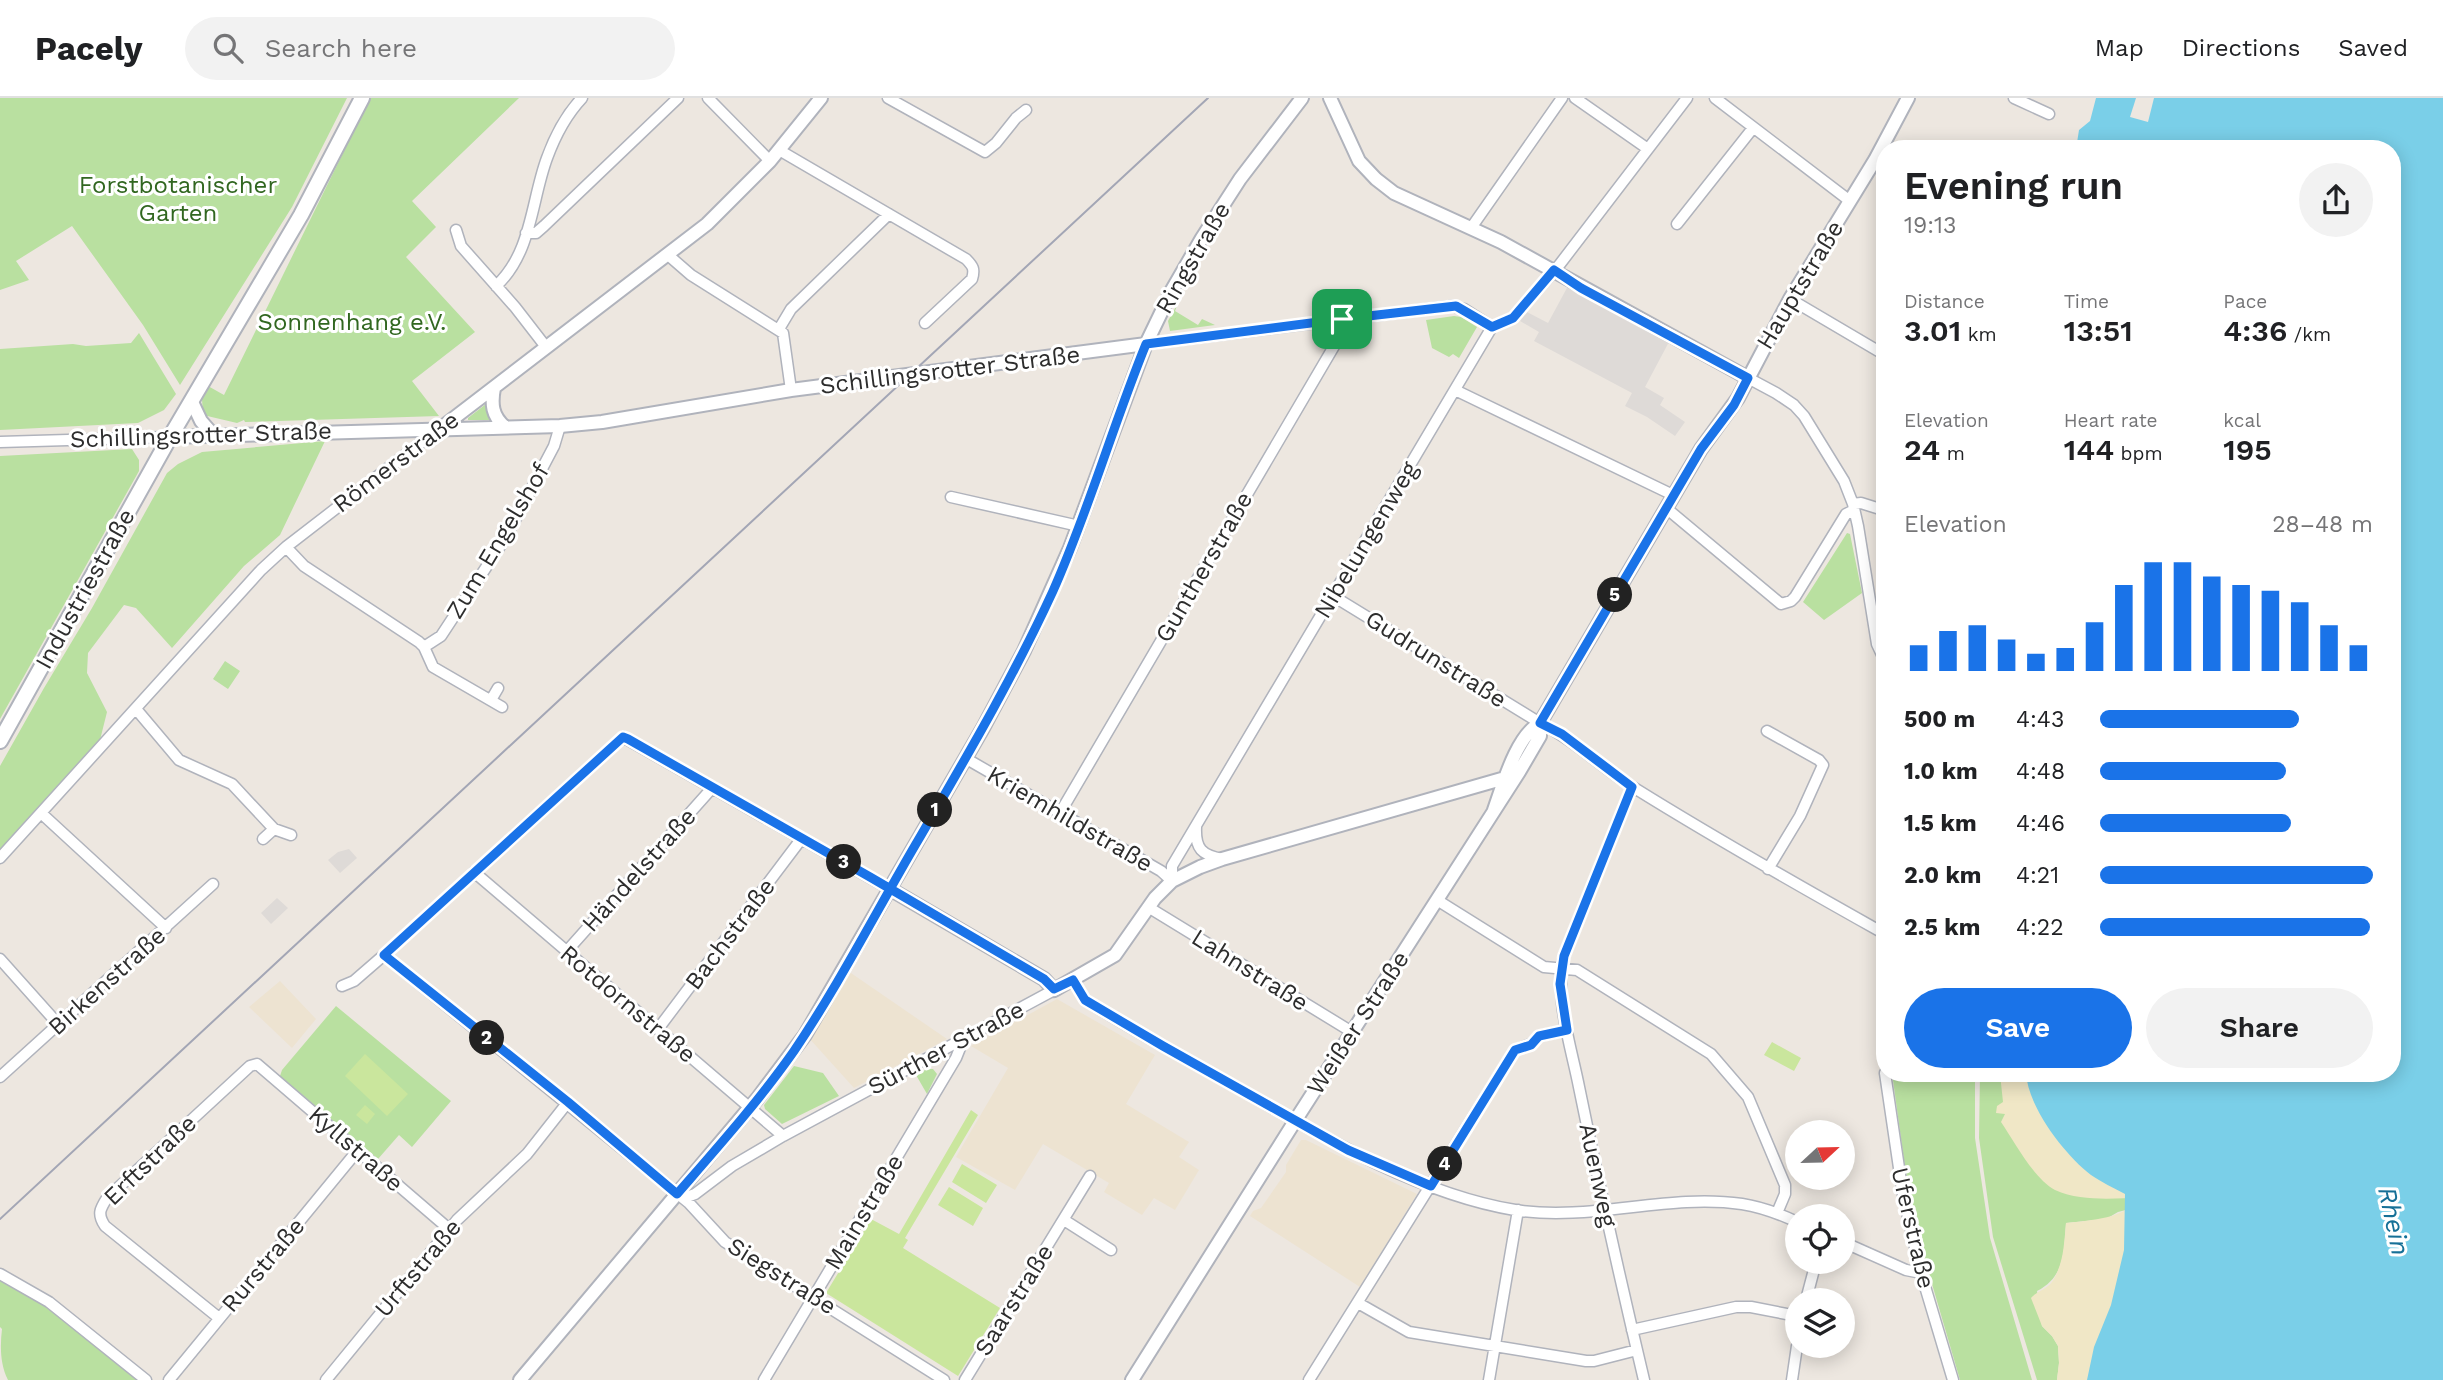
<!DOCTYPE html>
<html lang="en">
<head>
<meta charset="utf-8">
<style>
	:root { --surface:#fff; --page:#f2f2f2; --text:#202124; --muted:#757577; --line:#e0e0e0; --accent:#1a73e8 }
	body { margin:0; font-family:"Work Sans",sans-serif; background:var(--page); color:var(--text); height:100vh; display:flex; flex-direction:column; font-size:26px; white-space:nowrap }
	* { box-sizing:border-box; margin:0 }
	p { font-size:23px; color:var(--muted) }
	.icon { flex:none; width:38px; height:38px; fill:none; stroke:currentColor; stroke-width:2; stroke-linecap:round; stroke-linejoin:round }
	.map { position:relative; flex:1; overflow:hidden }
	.side { position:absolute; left:1876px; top:42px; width:525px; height:942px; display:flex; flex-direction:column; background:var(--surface); border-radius:28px; box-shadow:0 4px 18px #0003 }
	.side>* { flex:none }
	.needle { width:46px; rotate:68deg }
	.buttons { position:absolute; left:1785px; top:1022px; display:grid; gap:14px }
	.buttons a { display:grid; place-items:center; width:70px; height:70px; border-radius:50%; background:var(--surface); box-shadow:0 4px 18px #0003; font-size:35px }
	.pin { position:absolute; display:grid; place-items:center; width:60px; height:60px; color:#fff; margin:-30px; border-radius:14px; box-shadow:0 4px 10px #0006 }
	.km { position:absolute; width:35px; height:35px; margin:-18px; border-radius:50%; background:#222; color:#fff; font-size:19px; line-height:35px; text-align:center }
	.round { display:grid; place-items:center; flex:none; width:74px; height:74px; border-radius:37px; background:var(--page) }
	.overview { display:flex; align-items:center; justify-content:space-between; height:119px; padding:0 28px }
	h1 { font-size:38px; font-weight:600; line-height:52px }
	.metrics { display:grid; grid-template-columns:repeat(3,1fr); gap:10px; height:119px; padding:7px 28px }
	.metrics div { display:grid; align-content:center }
	.metrics b { font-size:30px; font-weight:600 }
	.metrics small { font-size:19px; font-weight:400 }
	.metrics p { font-size:19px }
	.chart { height:196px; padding:14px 28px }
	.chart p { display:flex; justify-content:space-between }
	.chart svg { width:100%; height:126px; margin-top:7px; stroke:var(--accent); stroke-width:6 }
	.primary-button { display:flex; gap:14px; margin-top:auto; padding:14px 28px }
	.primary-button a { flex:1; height:80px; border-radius:42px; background:var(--accent); color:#fff; font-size:28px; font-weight:600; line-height:80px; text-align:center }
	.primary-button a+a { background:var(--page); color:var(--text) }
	ul { padding:0 28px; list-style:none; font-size:23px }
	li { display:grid; grid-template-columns:112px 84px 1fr; align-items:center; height:52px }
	li i { height:18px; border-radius:9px; background:var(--accent) }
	header { display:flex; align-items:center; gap:42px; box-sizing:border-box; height:98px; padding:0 35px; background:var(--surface); border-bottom:2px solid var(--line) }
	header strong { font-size:33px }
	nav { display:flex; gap:38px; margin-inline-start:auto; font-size:24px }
	.search { width:490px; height:63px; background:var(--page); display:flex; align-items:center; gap:18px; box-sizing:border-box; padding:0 24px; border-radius:38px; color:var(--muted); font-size:26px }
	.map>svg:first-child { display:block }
</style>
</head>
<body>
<header>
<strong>Pacely</strong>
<div class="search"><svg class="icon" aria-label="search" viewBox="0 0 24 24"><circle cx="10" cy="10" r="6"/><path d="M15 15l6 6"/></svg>Search here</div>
<nav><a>Map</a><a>Directions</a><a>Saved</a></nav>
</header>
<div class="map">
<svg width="2443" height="1282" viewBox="0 0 2443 1282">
	<rect width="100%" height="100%" fill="#ede7e0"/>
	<path fill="#ede3d1" d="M 848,873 L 947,941 L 854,990 L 808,939 Z
		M 280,883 L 316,921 L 292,950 L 249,909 Z
		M 1057,901 L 1155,957 L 1126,1006 L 1189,1044 L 1179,1059 L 1199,1072 L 1175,1112 L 1154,1100 L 1142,1117 L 1104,1094 L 1109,1085 L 1043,1046 L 1015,1092 L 956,1059 L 1008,970 L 971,948 Z
		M 1301,1042 L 1306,1042 L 1417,1096 L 1360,1189 L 1250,1118 L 1253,1113 L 1261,1110 L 1286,1074 L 1286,1067 Z"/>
	<path fill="#b9e0a0" d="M 0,0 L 347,0 L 292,109 L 180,287 L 143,227 L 72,128 L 16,163 L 29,182 L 0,192 Z
		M 370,0 L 519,0 L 412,103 L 436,129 L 406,159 L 475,234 L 412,283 L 439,318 L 245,324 L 244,322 L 237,325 L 203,317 L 202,301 L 208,288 L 224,297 Z
		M 1178,205 L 1175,213 L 1198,227 L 1202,221 L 1215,227 L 1170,233 L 1168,223 Z
		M 1454,218 L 1461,219 L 1477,229 L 1459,260 L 1453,256 L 1449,259 L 1432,250 L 1426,222 Z
		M 139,235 L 176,296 L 164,312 L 138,325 L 0,332 L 0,251 L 73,246 L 86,248 L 131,245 Z
		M 486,306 L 492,322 L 468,322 L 468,320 Z
		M 325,343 L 280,437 L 244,468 L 172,550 L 136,510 L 124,507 L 88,555 L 87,575 L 107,614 L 100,642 L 0,752 L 0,668 L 44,590 L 92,510 L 167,375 L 178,366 L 202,354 Z
		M 132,351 L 139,362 L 139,373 L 0,621 L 0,358 Z
		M 1847,435 L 1850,436 L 1862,495 L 1824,522 L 1803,504 Z
		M 225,563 L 240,573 L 228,591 L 213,581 Z
		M 336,908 L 451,1003 L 412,1049 L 399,1037 L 378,1061 L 280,978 L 282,972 Z
		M 794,968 L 823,975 L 839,998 L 782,1026 L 765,1011 L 764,1007 Z
		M 927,971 L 933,971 L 937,976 L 927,996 L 916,977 Z
		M 1892,975 L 1975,975 L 1975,1040 L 1990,1140 L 2032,1282 L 1960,1282 L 1923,1155 L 1905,1070 Z
		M 1980,975 L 2001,975 L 2005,1016 L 2141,1100 L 2161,1103 L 2118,1114 L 2106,1121 L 2066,1125 C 2064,1153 2065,1179 2037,1193 L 2042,1228 L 2052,1238 L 2058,1248 L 2059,1265 L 2057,1282 L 2037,1282 L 1993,1139 L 1979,1040 Z
		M 0,1182 L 48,1208 L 137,1282 L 8,1282 C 0,1266 0,1248 2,1231 L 0,1229 Z"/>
	<path fill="#f0e7c6" d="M 2033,975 L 2169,1097 L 2096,1282 L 2057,1282 L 2059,1265 L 2058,1248 L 2052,1238 L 2042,1228 L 2031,1200 C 2037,1193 2047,1191 2052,1184 C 2064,1166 2064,1145 2066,1125 C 2093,1122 2123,1121 2141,1100 C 2113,1100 2082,1104 2055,1092 C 2034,1081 2014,1043 2001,1024 L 2005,1016 L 1996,1015 L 1997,1008 L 2003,1004 L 2000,976 Z"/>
	<path fill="#cae69d" d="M 1772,944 L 1801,960 L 1794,973 L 1764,957 Z
		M 365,956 L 408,996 L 387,1018 L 345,978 Z
		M 365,1007 L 375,1016 L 367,1026 L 356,1017 Z
		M 971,1012 L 978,1017 L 905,1140 L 908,1142 L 903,1150 L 1000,1210 L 958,1278 L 826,1195 L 871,1121 L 899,1136 Z
		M 962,1066 L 997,1087 L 986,1105 L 952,1084 Z
		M 949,1089 L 983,1110 L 973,1128 L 938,1107 Z"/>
	<path fill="#dedad7" d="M 1568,188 L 1670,242 L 1645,289 L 1664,300 L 1660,307 L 1685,324 L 1675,338 L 1647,319 L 1625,308 L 1632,295 L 1534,243 L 1539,234 L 1520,223 L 1527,214 L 1548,225 Z
		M 349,751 L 357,760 L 340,775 L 328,762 L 338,754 Z
		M 277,800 L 288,810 L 271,826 L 261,815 Z"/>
	<path fill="#7acfe8" d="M 2096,0 L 2443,0 L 2443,1282 L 2087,1282 L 2094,1249 L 2111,1207 L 2124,1152 L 2125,1096 C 2114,1090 2101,1084 2091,1077 C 2064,1056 2028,1009 2026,975 L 2392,975 L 2392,51 L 2076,51 L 2079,32 L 2090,23 Z"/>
	<path fill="#ede7e0" d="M 2136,0 L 2154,0 L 2148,24 L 2130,19 Z"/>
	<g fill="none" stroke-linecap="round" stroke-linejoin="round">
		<g stroke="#b0b3bc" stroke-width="13">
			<path id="minor" d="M 708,0 L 770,63
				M 888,0 L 985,54 L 996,45 L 1016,20 L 1026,12
				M 1575,0 L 1648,51
				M 1715,0 L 1850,103
				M 2014,0 L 2049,16
				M 779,52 L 966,161 C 973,168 975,171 972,181 L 925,225
				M 1875,62 L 1885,67
				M 1677,126 L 1753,30
				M 1471,130 L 1562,0
				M 456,132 L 461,148 L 515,209 L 546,249
				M 526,135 L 536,135 L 544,128 L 678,0
				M 668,157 L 691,177 L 783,235 L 791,292
				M 496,188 C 532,155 531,103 547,60 C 555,38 566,17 582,0
				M 1790,201 L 1885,257
				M 779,231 L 791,211 L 889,116
				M 1146,246 L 1452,208 L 1464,211 L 1492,229
				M 1748,280 L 1776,295 L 1794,307 L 1804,318 L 1844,383 L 1853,406 L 1858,428 L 1877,546 L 1885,563
				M 1455,292 L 1673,397
				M 0,344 L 170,339
				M 951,399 L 1079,428
				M 1853,406 L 1861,405 L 1880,411 L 1885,408
				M 1666,410 L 1781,506 L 1791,503 L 1795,499 L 1846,416 L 1854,412
				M 286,449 L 304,468 L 419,544 L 424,549 L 433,569 L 502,609
				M 1333,498 L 1540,625 C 1576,643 1603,671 1636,691 C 1718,742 1801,789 1885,836
				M 424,549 L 441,538 L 506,439 L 554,348 L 560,328
				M 491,602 L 498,590
				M 136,611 L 179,662 L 232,686 L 274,731 L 291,737
				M 1767,633 L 1819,662 L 1823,667 L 1800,718 L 1768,771
				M 965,660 L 1161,773 L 1172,783
				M 1632,689 L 1564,858 C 1554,899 1571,948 1579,989 C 1599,1087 1621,1185 1644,1282
				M 41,715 L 166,830
				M 1060,715 L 1340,238 L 1341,221
				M 1196,729 C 1195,751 1202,757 1222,761
				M 263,741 L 274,731
				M 0,760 L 261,472 L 286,449 L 440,330
				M 474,774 L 783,1038
				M 1172,783 L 1172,768 L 1492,229 L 1513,220 L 1560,166 L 1687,0
				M 1437,802 L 1544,869 L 1577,872 L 1711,956 L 1748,999 L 1785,1087 L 1785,1096 L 1777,1115
				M 1148,809 L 1352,934
				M 566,854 L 713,689
				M 384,857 L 689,1105 L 725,1144 L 944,1282
				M 0,861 L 58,926
				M 1073,882 L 1085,902 C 1134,933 1186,961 1236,989 C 1321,1038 1418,1096 1515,1112 C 1591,1124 1667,1095 1742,1106 C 1761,1109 1780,1116 1797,1124
				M 342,888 L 354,883 L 384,857 L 623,639 L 890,791
				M 658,931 L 802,740
				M 1885,975 L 1903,1097 L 1921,1175 L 1953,1282
				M 0,979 L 213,786
				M 678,1096 L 687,1099 L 695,1096 L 732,1068 L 783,1038 L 1054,892
				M 1064,1122 L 1111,1152
				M 1843,1144 L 1906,1172 L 1921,1175
				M 0,1176 L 49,1204 L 146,1282
				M 1806,1202 L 1816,1164
				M 1358,1205 L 1409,1234 L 1586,1263 L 1594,1263 L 1637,1252
				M 219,1220 L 105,1128 C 97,1116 100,1111 107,1100 L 250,968 L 257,966 L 449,1131
				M 1632,1232 L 1736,1209 L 1751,1209 L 1797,1218
				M 169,1282 L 358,1052
				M 326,1282 L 457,1122 L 527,1056 L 568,1004
				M 764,1282 L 956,960 L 960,950 L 959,945
				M 965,1282 L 1090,1078
				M 1309,1282 L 1515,952 L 1531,946 L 1539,938 L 1567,932
				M 1489,1282 L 1518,1112
				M 1792,1282 L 1797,1248"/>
		</g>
		<g stroke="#b0b3bc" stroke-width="16">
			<path id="tertiary" d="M 1330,0 L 1359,63 L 1376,81 L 1394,95 L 1501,144 L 1748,280
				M 494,290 C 491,306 492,318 505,329
				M 192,304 L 201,323 L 215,339
				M 441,330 L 707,126 L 770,63 L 821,0
				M 170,339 L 560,328 L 602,324 L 791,292 L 1146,246
				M 1494,712 C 1503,687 1516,638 1540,625 L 1701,351 L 1738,300 L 1790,201 L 1875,62 L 1908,0
				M 890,791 L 1044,881 L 1054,892 L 1115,857 L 1155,800 L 1172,783 L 1200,769 L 1222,761 L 1512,678
				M 520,1282 L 757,1001 L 805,937 L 983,630 L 1024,553 L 1070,450 L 1146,246 L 1172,192 L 1202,140 L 1240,81 L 1302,0
				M 1132,1282 L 1295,1023 L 1519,674 L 1540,638 L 1540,625"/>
		</g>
		<g stroke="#b0b3bc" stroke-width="18">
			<path id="secondary" d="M 0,643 L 166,346 L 301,117 L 362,0"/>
		</g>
		<use href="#minor" stroke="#fff" stroke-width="10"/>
		<use href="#tertiary" stroke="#fff" stroke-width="12"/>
		<use href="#secondary" stroke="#fff" stroke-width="14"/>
		<path stroke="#a3a6b5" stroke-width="2" d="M 0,1121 L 1208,0"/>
	</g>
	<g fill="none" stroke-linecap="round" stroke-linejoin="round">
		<g stroke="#fff" stroke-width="14">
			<path id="route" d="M 1342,221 L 1146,246 C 1113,327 1089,412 1053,493 C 1014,578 967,658 920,739 C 878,810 840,885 794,953 C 759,1003 717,1050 677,1096 L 568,1004 L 384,857 L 623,639 L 628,641 L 870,779 C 882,786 894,793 906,800 L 1044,881 L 1054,891 L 1073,882 L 1085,902 L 1163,948 L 1348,1052 L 1431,1088 L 1515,952 L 1531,947 L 1539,938 L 1567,932 L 1560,886 L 1564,858 L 1632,689 L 1562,636 L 1540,625 L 1701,351 L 1734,307 L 1748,280 L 1581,190 L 1554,172 L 1513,220 L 1492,229 L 1456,208 L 1342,221"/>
		</g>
		<use href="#route" stroke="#1a73e8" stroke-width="9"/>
	</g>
	<g text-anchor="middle" stroke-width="6" stroke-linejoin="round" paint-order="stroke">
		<g font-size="24" fill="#316720" stroke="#fff">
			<text x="178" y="95">Forstbotanischer<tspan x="178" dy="28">Garten</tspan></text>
			<text x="352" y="232">Sonnenhang e.V.</text>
		</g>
		<g font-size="24" fill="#2d2d2d" stroke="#fff">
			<text transform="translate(1193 160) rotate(-60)" y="8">Ringstraße</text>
			<text transform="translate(1800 187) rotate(-59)" y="8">Hauptstraße</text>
			<text transform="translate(950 272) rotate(-7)" y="8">Schillingsrotter Straße</text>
			<text transform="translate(201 337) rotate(-2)" y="8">Schillingsrotter Straße</text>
			<text transform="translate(396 364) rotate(-37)" y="8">Römerstraße</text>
			<text transform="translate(1366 442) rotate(-59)" y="8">Nibelungenweg</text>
			<text transform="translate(498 443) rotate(-59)" y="8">Zum Engelshof</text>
			<text transform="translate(1204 469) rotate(-60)" y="8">Guntherstraße</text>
			<text transform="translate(85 491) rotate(-61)" y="8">Industriestraße</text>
			<text transform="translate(1436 561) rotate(32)" y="8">Gudrunstraße</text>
			<text transform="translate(1070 721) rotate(30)" y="8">Kriemhildstraße</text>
			<text transform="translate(639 772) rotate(-48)" y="8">Händelstraße</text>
			<text transform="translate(730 836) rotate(-53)" y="8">Bachstraße</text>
			<text transform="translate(1250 872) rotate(32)" y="8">Lahnstraße</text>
			<text transform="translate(107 883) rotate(-42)" y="8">Birkenstraße</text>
			<text transform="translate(628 906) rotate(40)" y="8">Rotdornstraße</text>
			<text transform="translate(1358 925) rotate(-57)" y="8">Weißer Straße</text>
			<text transform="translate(946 950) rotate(-28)" y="8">Sürther Straße</text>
			<text transform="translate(356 1051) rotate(41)" y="8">Kyllstraße</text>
			<text transform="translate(150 1062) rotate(-44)" y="8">Erftstraße</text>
			<text transform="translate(1598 1077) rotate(78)" y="8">Auenweg</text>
			<text transform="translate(864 1114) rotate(-59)" y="8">Mainstraße</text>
			<text transform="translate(1913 1130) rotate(77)" y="8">Uferstraße</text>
			<text transform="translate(263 1167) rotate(-50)" y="8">Rurstraße</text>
			<text transform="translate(418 1170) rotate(-50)" y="8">Urftstraße</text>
			<text transform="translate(782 1178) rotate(32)" y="8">Siegstraße</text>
			<text transform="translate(1014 1202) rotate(-58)" y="8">Saarstraße</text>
		</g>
		<g font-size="26" font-style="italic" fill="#167097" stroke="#fff">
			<text transform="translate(2394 1123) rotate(78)" y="9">Rhein</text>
		</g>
	</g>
</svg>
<div class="buttons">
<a><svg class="needle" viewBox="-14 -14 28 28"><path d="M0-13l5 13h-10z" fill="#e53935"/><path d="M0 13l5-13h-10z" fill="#757577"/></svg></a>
<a><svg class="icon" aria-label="locate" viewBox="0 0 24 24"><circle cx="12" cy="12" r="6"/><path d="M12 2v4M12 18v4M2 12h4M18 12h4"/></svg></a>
<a><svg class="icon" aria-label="layers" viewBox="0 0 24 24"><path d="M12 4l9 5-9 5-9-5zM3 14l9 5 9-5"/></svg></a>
</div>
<div class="pin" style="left:1342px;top:221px;background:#1e9e55"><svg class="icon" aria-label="arrive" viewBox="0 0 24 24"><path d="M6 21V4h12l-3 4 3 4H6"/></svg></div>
<b class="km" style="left:935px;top:712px">1</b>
<b class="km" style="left:487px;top:940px">2</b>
<b class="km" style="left:844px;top:764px">3</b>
<b class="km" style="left:1445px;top:1066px">4</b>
<b class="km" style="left:1615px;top:497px">5</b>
<section class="side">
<div class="overview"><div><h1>Evening run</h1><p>19:13</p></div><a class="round"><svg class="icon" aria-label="share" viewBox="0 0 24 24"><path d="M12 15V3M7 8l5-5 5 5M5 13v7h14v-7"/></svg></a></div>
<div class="metrics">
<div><p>Distance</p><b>3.01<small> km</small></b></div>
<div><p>Time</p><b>13:51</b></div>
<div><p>Pace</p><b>4:36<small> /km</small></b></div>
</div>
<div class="metrics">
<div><p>Elevation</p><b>24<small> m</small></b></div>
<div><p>Heart rate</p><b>144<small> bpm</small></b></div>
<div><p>kcal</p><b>195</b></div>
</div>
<div class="chart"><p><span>Elevation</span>28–48 m</p>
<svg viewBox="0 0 160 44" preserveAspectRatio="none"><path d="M5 44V35M15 44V30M25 44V28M35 44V33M45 44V38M55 44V36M65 44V27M75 44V14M85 44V6M95 44V6M105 44V11M115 44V14M125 44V16M135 44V20M145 44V28M155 44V35"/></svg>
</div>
<ul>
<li><b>500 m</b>4:43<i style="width:73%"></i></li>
<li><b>1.0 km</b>4:48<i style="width:68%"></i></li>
<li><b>1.5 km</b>4:46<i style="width:70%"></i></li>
<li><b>2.0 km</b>4:21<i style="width:100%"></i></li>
<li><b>2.5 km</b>4:22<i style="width:99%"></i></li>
</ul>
<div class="primary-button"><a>Save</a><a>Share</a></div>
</section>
</div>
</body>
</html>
